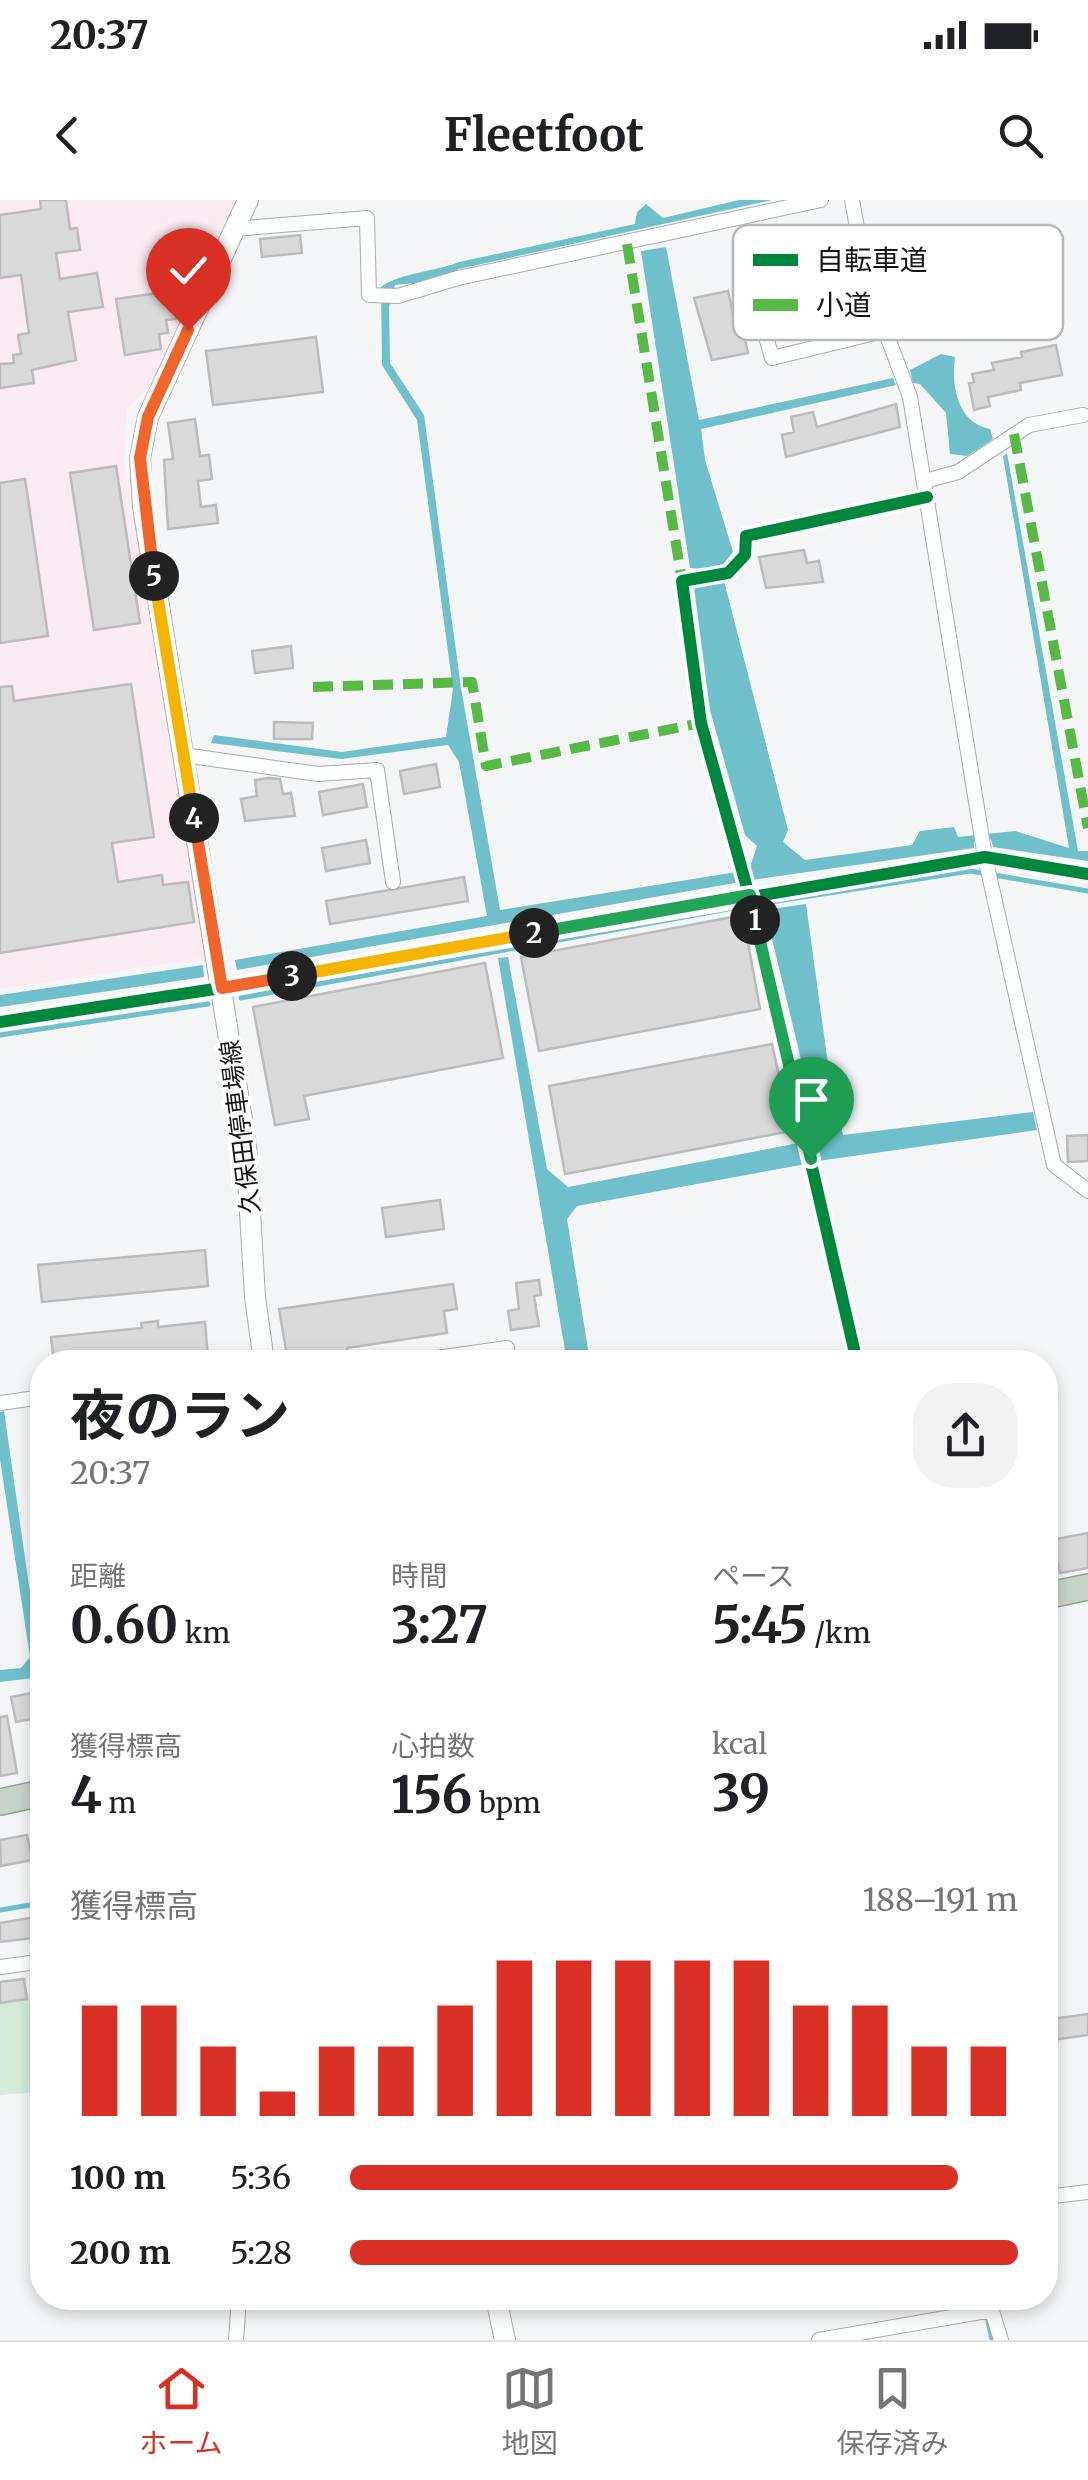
<!DOCTYPE html>
<html lang="ja">
<head>
<meta charset="utf-8">
<style>
	:root { --surface:#fff; --page:#f2f2f2; --text:#202124; --muted:#757577; --line:#e0e0e0; --accent:#d93025 }
	body { margin:0; font-family:Merriweather,"Noto Sans JP",serif; background:var(--page); color:var(--text); height:100vh; display:flex; flex-direction:column; font-size:38px; white-space:nowrap }
	* { box-sizing:border-box; margin:0 }
	p { font-size:32px; color:var(--muted) }
	.icon { flex:none; width:55px; height:55px; fill:none; stroke:currentColor; stroke-width:2; stroke-linecap:round; stroke-linejoin:round }
	.map { position:relative; flex:1; overflow:hidden }
	.sheet { position:absolute; left:30px; top:1150px; width:1028px; height:960px; display:flex; flex-direction:column; background:var(--surface); border-radius:40px; box-shadow:0 5px 15px #0003 }
	.sheet>* { flex:none }
	.pin { position:absolute; display:grid; place-items:center; width:85px; height:85px; color:#fff; margin:-102px -42px; border-radius:50% 50% 50% 0; rotate:-45deg; box-shadow:0 0 10px #0007 }
	.pin .icon { rotate:45deg }
	.km { position:absolute; width:50px; height:50px; margin:-25px; border-radius:50%; background:#222; color:#fff; font-size:28px; line-height:50px; text-align:center }
	.round { display:grid; place-items:center; flex:none; width:105px; height:105px; border-radius:40px; background:var(--page) }
	.headline { display:flex; align-items:center; justify-content:space-between; height:170px; padding:0 40px }
	h1 { font-size:55px; font-weight:700; line-height:75px }
	.figures { display:grid; grid-template-columns:repeat(3,1fr); gap:15px; height:170px; padding:10px 40px }
	.figures div { display:grid; align-content:center }
	.figures b { font-size:50px; font-weight:700 }
	.figures small { font-size:28px; font-weight:400 }
	.figures p { font-size:28px }
	.chart { height:280px; padding:20px 40px }
	.chart p { display:flex; justify-content:space-between }
	.chart svg { width:100%; height:180px; margin-top:10px; stroke:var(--accent); stroke-width:6 }
	ul { padding:0 40px; list-style:none; font-size:32px }
	li { display:grid; grid-template-columns:160px 120px 1fr; align-items:center; height:75px }
	li i { height:25px; border-radius:12px; background:var(--accent) }
	.status { display:flex; justify-content:space-between; align-items:center; height:70px; padding:0 50px; background:var(--surface); direction:ltr }
	.status svg { height:28px; fill:currentColor }
	header { display:flex; justify-content:space-between; align-items:center; height:130px; padding:0 40px; background:var(--surface); font-size:45px; font-weight:700 }
	.tabs { display:flex; justify-content:space-around; align-items:center; height:140px; border-top:2px solid var(--line); background:var(--surface); font-size:28px; color:var(--muted) }
	.tabs a { display:grid; justify-items:center; gap:5px }
	.tabs .selected { color:var(--accent) }
	.map>svg:first-child { display:block }
</style>
</head>
<body>
<div class="status"><b>20:37</b><svg viewBox="0 0 49 12"><path d="M0 12V9h3v3zM5 12V6h3v6zM10 12V3h3v9zM15 12V0h3v12zM26 1h20v11H26zM47 4h2v5h-2z"/></svg></div>
<header><svg class="icon" aria-label="back" viewBox="0 0 24 24"><path d="M15 5l-7 7 7 7"/></svg>Fleetfoot<svg class="icon" aria-label="search" viewBox="0 0 24 24"><circle cx="10" cy="10" r="6"/><path d="M15 15l6 6"/></svg></header>
<div class="map">
<svg width="1088" height="2140" viewBox="0 0 1088 2140">
	<rect width="100%" height="100%" fill="#f4f5f7"/>
	<path fill="#f9ebf1" d="M 0,0 L 235,0 L 153,182 L 127,210 L 124,263 L 205,758 L 0,789 Z"/>
	<path fill="#d4ecdc" d="M 42,1798 L 42,1892 L 0,1895 L 0,1803 Z"/>
	<path fill="#6fc0ca" d="M 739,0 L 772,0 L 459,69 L 434,81 L 395,85 L 389,107 L 390,163 L 424,215 L 461,488 L 500,710 L 749,670 L 757,646 L 745,635 L 710,510 L 694,387 L 705,383 L 703,369 L 690,368 L 641,51 L 666,47 L 699,220 L 893,178 L 896,185 L 701,229 L 705,260 L 733,352 L 722,366 L 712,368 L 713,381 L 724,381 L 788,630 L 783,642 L 805,660 L 912,645 L 920,631 L 954,627 L 958,637 L 1015,631 L 1069,648 L 1003,256 L 1007,253 L 1078,651 L 1088,651 L 1088,661 L 993,647 L 991,639 L 974,641 L 974,648 L 752,680 L 237,770 L 235,760 L 487,716 L 459,562 L 448,545 L 341,559 L 211,543 L 214,535 L 342,552 L 446,537 L 453,489 L 417,220 L 382,165 L 381,87 C 402,72 435,72 459,62 L 635,24 L 637,12 L 646,4 L 663,18 Z
		M 941,154 L 955,157 C 951,185 957,223 990,229 L 993,239 L 967,256 L 950,254 L 946,213 L 920,184 L 913,183 L 910,170 Z
		M 806,704 L 830,879 L 843,935 L 1033,912 L 1037,930 L 818,961 L 814,941 L 818,930 L 765,710 Z
		M 508,757 L 547,969 L 568,987 L 799,943 L 806,964 L 577,1006 L 567,1019 L 590,1162 L 567,1162 L 498,758 Z
		M 203,765 L 204,777 L 0,807 L 0,795 Z
		M 4,1211 L 42,1477 L 0,1482 L 0,1470 L 21,1468 L 30,1457 L 0,1259 L 0,1212 Z"/>
	<g fill="none" stroke-linecap="round" stroke-linejoin="round">
		<path stroke="#6fc0ca" stroke-width="5" d="M 241,798 L 739,707 L 970,671 L 1088,691
			M 0,835 L 208,804
			M 0,1710 L 42,1703
			M 988,2121 L 992,2140"/>
	</g>
	<path fill="#dadadb" stroke="#bdbcbd" stroke-width="2.5" d="M 40,0 L 66,0 L 70,29 L 77,28 L 80,50 L 56,53 L 60,79 L 97,73 L 103,107 L 68,112 L 76,160 L 32,170 L 34,183 L 0,188 L 0,164 L 14,163 L 13,155 L 21,154 L 18,135 L 29,133 L 21,75 L 0,78 L 0,15 L 41,9 Z
		M 300,35 L 302,53 L 262,57 L 260,39 Z
		M 179,90 L 181,104 L 174,105 L 176,119 L 166,120 L 168,133 L 159,134 L 161,149 L 125,155 L 116,99 Z
		M 728,91 L 737,133 L 743,131 L 748,153 L 712,160 L 694,98 Z
		M 316,137 L 323,192 L 213,205 L 206,151 Z
		M 1056,145 L 1062,175 L 1020,183 L 1021,190 L 988,197 L 990,206 L 974,210 L 969,183 L 974,182 L 972,174 L 994,170 L 992,163 L 1022,157 L 1021,152 Z
		M 896,204 L 900,227 L 786,257 L 782,235 L 794,232 L 791,217 L 813,212 L 817,227 Z
		M 195,219 L 200,256 L 209,255 L 212,279 L 198,281 L 201,307 L 216,305 L 218,323 L 168,329 L 164,260 L 173,259 L 168,223 Z
		M 116,266 L 140,423 L 94,430 L 70,273 Z
		M 25,279 L 48,436 L 0,443 L 0,283 Z
		M 804,350 L 807,363 L 819,361 L 823,382 L 766,388 L 759,357 Z
		M 291,446 L 293,468 L 255,473 L 252,451 Z
		M 131,484 L 154,637 L 112,643 L 118,682 L 162,675 L 163,685 L 188,682 L 194,722 L 0,753 L 0,487 L 12,486 L 14,501 Z
		M 274,522 L 313,523 L 312,539 L 274,539 Z
		M 436,564 L 440,587 L 404,594 L 400,571 Z
		M 268,578 L 280,579 L 283,594 L 291,593 L 295,616 L 245,621 L 241,599 L 257,596 L 255,580 Z
		M 363,584 L 367,607 L 323,615 L 319,592 Z
		M 366,640 L 370,663 L 326,671 L 322,648 Z
		M 464,677 L 468,701 L 330,724 L 326,701 Z
		M 743,715 L 760,809 L 539,851 L 521,757 Z
		M 485,763 L 503,858 L 304,896 L 309,919 L 275,925 L 253,807 Z
		M 772,844 L 791,931 L 565,974 L 549,886 Z
		M 1088,935 L 1088,961 L 1068,962 L 1067,936 Z
		M 440,1000 L 444,1029 L 386,1037 L 382,1008 Z
		M 205,1050 L 208,1086 L 42,1102 L 38,1065 Z
		M 539,1080 L 541,1095 L 534,1096 L 539,1126 L 511,1130 L 508,1111 L 519,1109 L 516,1083 Z
		M 453,1084 L 457,1109 L 444,1111 L 447,1133 L 347,1148 L 348,1152 L 288,1162 L 279,1109 Z
		M 158,1121 L 158,1127 L 205,1122 L 208,1158 L 54,1162 L 51,1137 L 142,1128 L 141,1123 Z
		M 1088,1333 L 1088,1368 L 1060,1373 L 1058,1363 L 1045,1365 L 1045,1341 Z
		M 42,1491 L 42,1517 L 16,1522 L 11,1497 Z
		M 7,1516 L 17,1573 L 0,1576 L 0,1517 Z
		M 27,1635 L 32,1660 L 1,1666 L 0,1640 Z
		M 42,1716 L 42,1737 L 0,1742 L 0,1723 Z
		M 24,1779 L 27,1799 L 0,1803 L 0,1782 Z
		M 1088,1814 L 1088,1835 L 1045,1841 L 1045,1820 Z"/>
	<g fill="none" stroke-linecap="round" stroke-linejoin="round">
		<g stroke="#ababad" stroke-width="16">
			<path id="street" d="M 852,0 L 867,82 L 910,197 L 985,657 L 1054,965 L 1088,991
				M 234,29 L 367,18 L 369,95 L 398,96 L 458,78 L 821,0
				M 752,87 L 772,158 L 883,131
				M 925,281 L 958,272 L 1029,225 L 1083,215
				M 183,555 L 318,574 L 377,570 L 393,682
				M 0,822 L 221,788 L 985,657 L 1088,674
				M 409,1162 L 507,1148 L 509,1162
				M 857,1162 L 749,695 L 701,523 L 682,381 L 728,373 L 745,355 L 746,336 L 927,297
				M 0,1203 L 42,1197
				M 0,1767 L 37,1762
				M 1045,1997 L 1088,1992
				M 988,2098 L 1001,2140
				M 236,2140 L 239,2098
				M 819,2140 L 992,2110"/>
		</g>
		<g stroke="#ababad" stroke-width="22">
			<path id="secondary" d="M 248,0 L 148,217 L 140,258 L 143,307 L 246,944 L 255,1097 L 264,1162
				M 496,2098 L 505,2140"/>
		</g>
		<g stroke="#95a099" stroke-width="28">
			<path id="highway" d="M 1045,1396 L 1088,1387
				M 0,1602 L 42,1593"/>
		</g>
		<use href="#street" stroke="#fdfefe" stroke-width="14"/>
		<use href="#secondary" stroke="#fdfefe" stroke-width="20"/>
		<use href="#highway" stroke="#c9d3cc" stroke-width="25"/>
		<path stroke="#58b947" stroke-width="10" stroke-dasharray="20 10" stroke-linecap="butt" d="M 627,44 L 682,381
			M 1014,234 L 1088,628
			M 313,487 L 472,482 L 486,566 L 701,523"/>
		<g stroke="#fff" stroke-width="19">
			<path id="cycleway" d="M 0,822 L 221,788 L 985,657 L 1088,674
				M 857,1162 L 749,695 L 701,523 L 682,381 L 728,373 L 745,355 L 746,336 L 927,297"/>
		</g>
		<use href="#cycleway" stroke="#00873e" stroke-width="12"/>
	</g>
	<g fill="none" stroke-linecap="round" stroke-linejoin="round">
		<g stroke="#fff" stroke-width="20">
			<path id="split-1" d="M 755,720 L 811,959"/>
		</g>
		<g stroke="#fff" stroke-width="20">
			<path id="split-2" d="M 534,733 L 750,695 L 755,720"/>
		</g>
		<g stroke="#fff" stroke-width="20">
			<path id="split-3" d="M 292,776 L 534,733"/>
		</g>
		<g stroke="#fff" stroke-width="20">
			<path id="split-4" d="M 194,618 L 222,788 L 292,776"/>
		</g>
		<g stroke="#fff" stroke-width="20">
			<path id="split-5" d="M 154,376 L 194,618"/>
		</g>
		<g stroke="#fff" stroke-width="20">
			<path id="split-6" d="M 154,376 L 140,258 L 148,217 L 188,130"/>
		</g>
		<use href="#split-1" stroke="#22a559" stroke-width="12"/>
		<use href="#split-2" stroke="#22a559" stroke-width="12"/>
		<use href="#split-3" stroke="#f5b400" stroke-width="12"/>
		<use href="#split-4" stroke="#f0652b" stroke-width="12"/>
		<use href="#split-5" stroke="#f5b400" stroke-width="12"/>
		<use href="#split-6" stroke="#f0652b" stroke-width="12"/>
	</g>
	<g text-anchor="middle" stroke-width="8" stroke-linejoin="round" paint-order="stroke">
		<g font-size="25" fill="#141415" stroke="#fff">
			<text transform="translate(240 927) rotate(-97)" y="9">久保田停車場線</text>
		</g>
	</g>
	<rect x="733" y="25" width="330" height="115" rx="15" fill="#fff" stroke="#b8b8b9" stroke-width="2.5"/>
	<rect x="753" y="54" width="45" height="12" fill="#00873e"/>
	<rect x="753" y="99" width="45" height="12" fill="#58b947"/>
	<g font-size="28" fill="#141415">
		<text x="816" y="70">自転車道</text>
		<text x="816" y="115">小道</text>
	</g>
</svg>
<div class="pin" style="left:811px;top:959px;background:#1e9e55"><svg class="icon" aria-label="arrive" viewBox="0 0 24 24"><path d="M6 21V4h12l-3 4 3 4H6"/></svg></div>
<div class="pin" style="left:188px;top:130px;background:#d93025"><svg class="icon" aria-label="check" viewBox="0 0 24 24"><path d="M5 12l5 5 9-10"/></svg></div>
<b class="km" style="left:755px;top:720px">1</b>
<b class="km" style="left:534px;top:733px">2</b>
<b class="km" style="left:292px;top:776px">3</b>
<b class="km" style="left:194px;top:618px">4</b>
<b class="km" style="left:154px;top:376px">5</b>
<section class="sheet">
<div class="headline"><div><h1>夜のラン</h1><p>20:37</p></div><a class="round"><svg class="icon" aria-label="share" viewBox="0 0 24 24"><path d="M12 15V3M7 8l5-5 5 5M5 13v7h14v-7"/></svg></a></div>
<div class="figures">
<div><p>距離</p><b>0.60<small> km</small></b></div>
<div><p>時間</p><b>3:27</b></div>
<div><p>ペース</p><b>5:45<small> /km</small></b></div>
</div>
<div class="figures">
<div><p>獲得標高</p><b>4<small> m</small></b></div>
<div><p>心拍数</p><b>156<small> bpm</small></b></div>
<div><p>kcal</p><b>39</b></div>
</div>
<div class="chart"><p><span>獲得標高</span>188–191 m</p>
<svg viewBox="0 0 160 44" preserveAspectRatio="none"><path d="M5 44V17M15 44V17M25 44V27M35 44V38M45 44V27M55 44V27M65 44V17M75 44V6M85 44V6M95 44V6M105 44V6M115 44V6M125 44V17M135 44V17M145 44V27M155 44V27"/></svg>
</div>
<ul>
<li><b>100 m</b>5:36<i style="width:91%"></i></li>
<li><b>200 m</b>5:28<i style="width:100%"></i></li>
</ul>
</section>
</div>
<nav class="tabs">
<a class="selected"><svg class="icon" aria-label="home" viewBox="0 0 24 24"><path d="M3 11l9-7 9 7M6 9v11h12V9"/></svg>ホーム</a>
<a><svg class="icon" aria-label="map" viewBox="0 0 24 24"><path d="M3 6l6-2 6 2 6-2v14l-6 2-6-2-6 2zM9 4v14M15 6v14"/></svg>地図</a>
<a><svg class="icon" aria-label="saved" viewBox="0 0 24 24"><path d="M7 4h10v16l-5-4-5 4z"/></svg>保存済み</a>
</nav>
</body>
</html>
